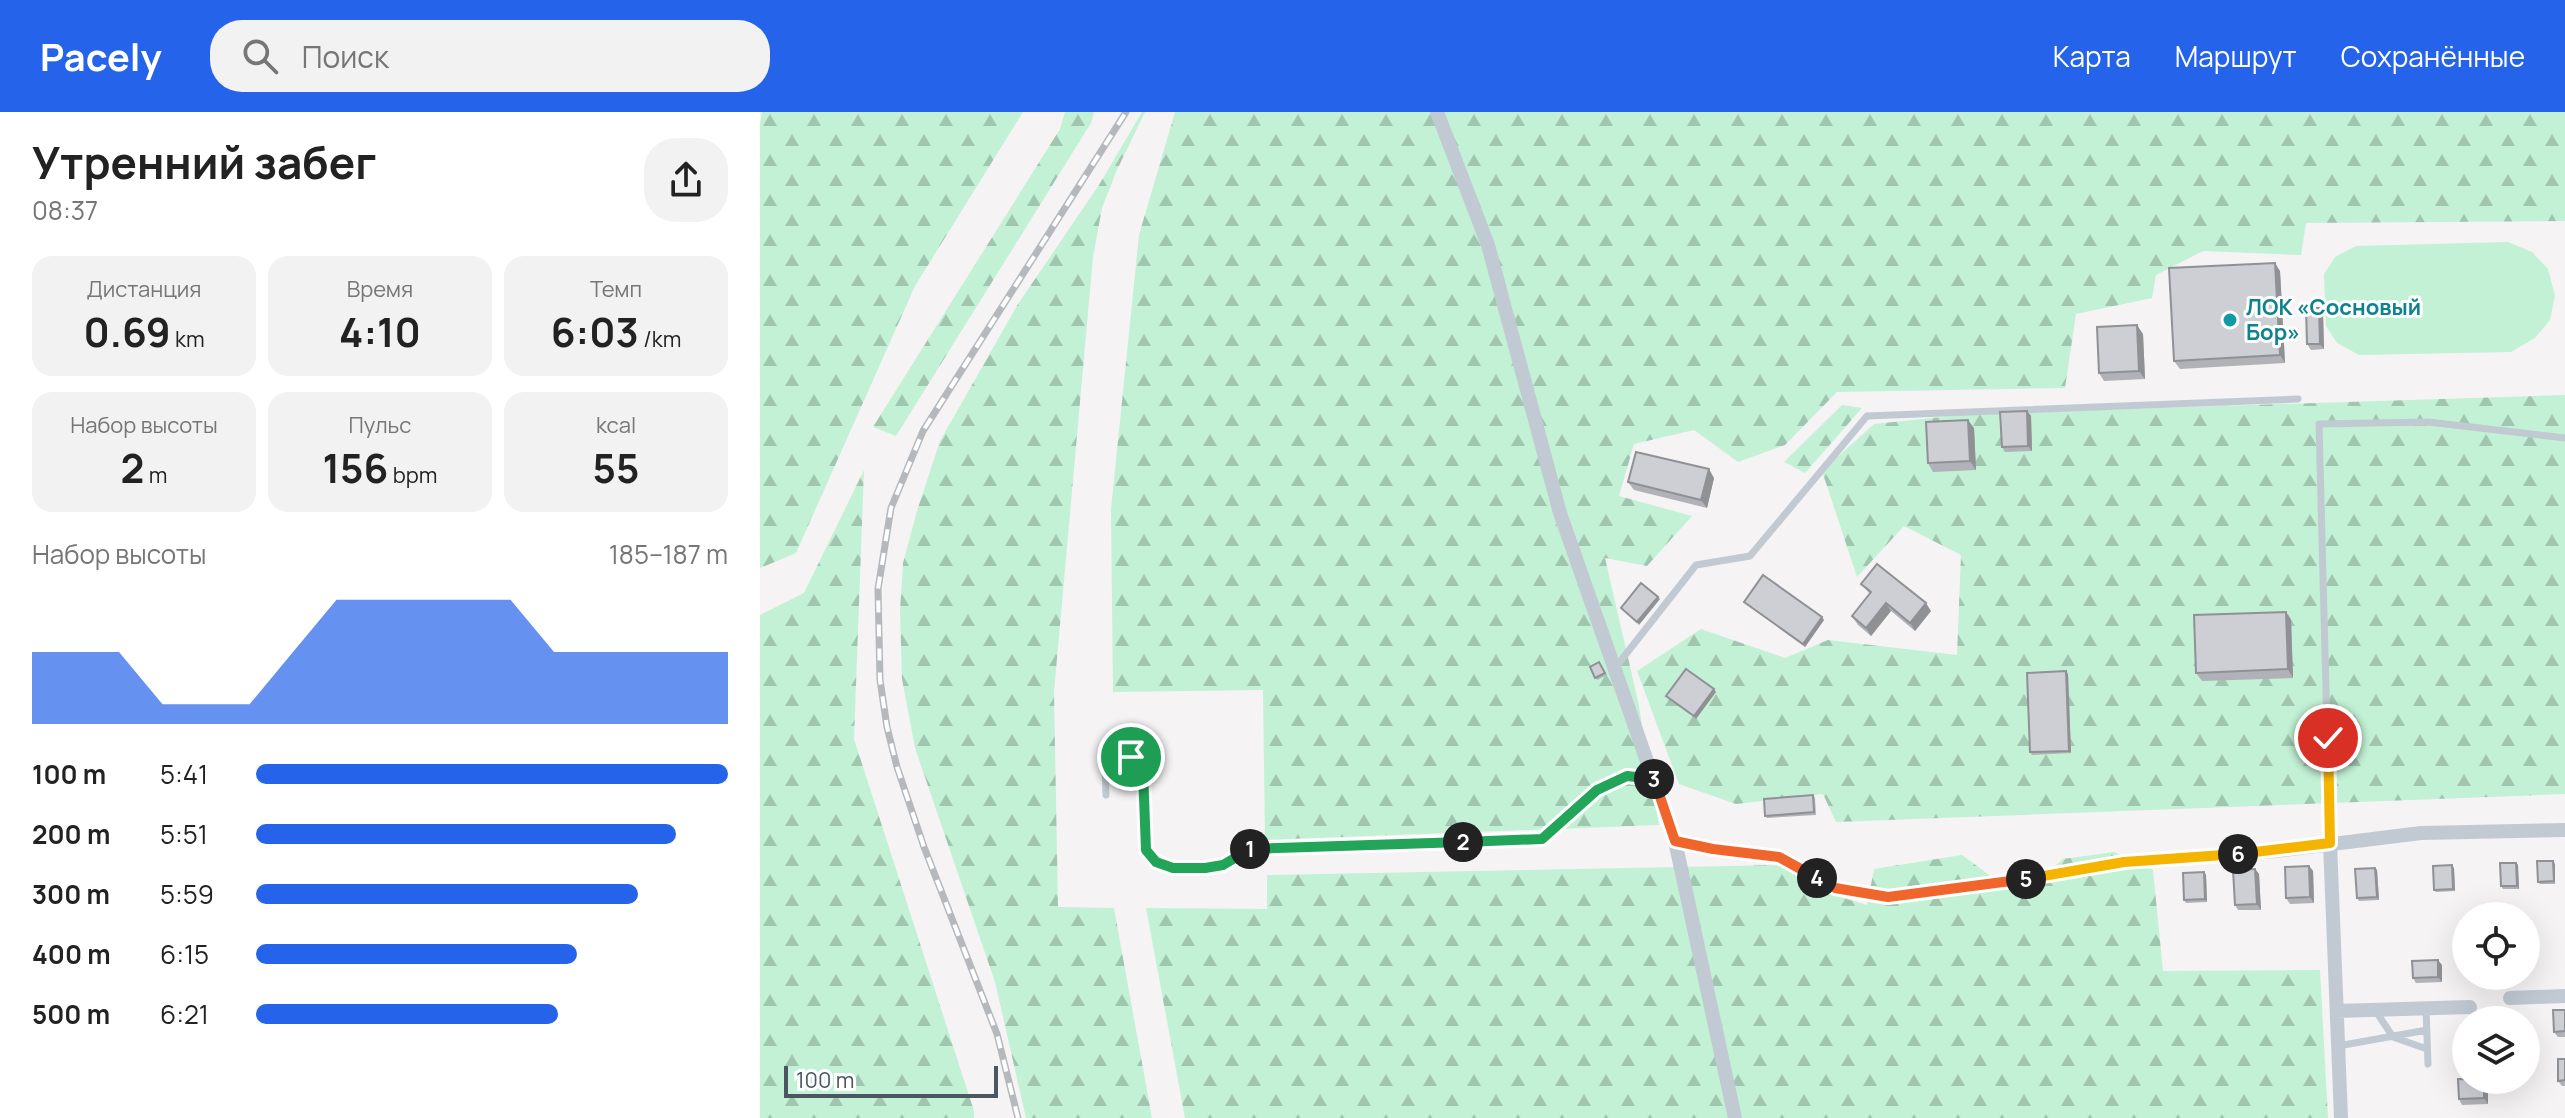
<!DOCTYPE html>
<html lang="ru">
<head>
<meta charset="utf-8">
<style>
	:root { --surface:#fff; --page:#f2f2f2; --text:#222; --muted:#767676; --accent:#2563eb }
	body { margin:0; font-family:Manrope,sans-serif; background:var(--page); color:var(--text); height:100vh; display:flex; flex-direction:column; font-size:30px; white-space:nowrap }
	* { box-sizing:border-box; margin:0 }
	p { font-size:26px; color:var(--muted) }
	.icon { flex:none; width:44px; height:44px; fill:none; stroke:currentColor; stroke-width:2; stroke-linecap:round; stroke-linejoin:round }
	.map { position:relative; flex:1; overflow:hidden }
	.drawer { display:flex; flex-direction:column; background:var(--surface); width:760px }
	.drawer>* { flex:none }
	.controls { position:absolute; left:1692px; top:790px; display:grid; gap:16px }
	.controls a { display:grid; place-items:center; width:88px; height:88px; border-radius:50%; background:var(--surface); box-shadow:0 8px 32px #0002; font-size:40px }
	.scale { position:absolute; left:24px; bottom:20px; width:214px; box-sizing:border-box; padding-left:8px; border:4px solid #4a5661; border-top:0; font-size:22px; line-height:28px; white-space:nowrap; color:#4a5661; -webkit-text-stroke:6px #fff; paint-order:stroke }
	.pin { position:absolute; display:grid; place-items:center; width:68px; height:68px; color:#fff; margin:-34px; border:4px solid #fff; border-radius:50%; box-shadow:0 2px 8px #0007 }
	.km { position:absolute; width:40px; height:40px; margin:-20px; border-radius:50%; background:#222; color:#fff; font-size:22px; line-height:40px; text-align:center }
	.round { display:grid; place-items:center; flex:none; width:84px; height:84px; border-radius:32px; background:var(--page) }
	.headline { display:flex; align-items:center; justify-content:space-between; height:136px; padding:0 32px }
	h1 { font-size:44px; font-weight:700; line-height:60px }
	.figures { display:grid; grid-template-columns:repeat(3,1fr); gap:12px; height:136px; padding:8px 32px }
	.figures div { display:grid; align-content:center; border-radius:20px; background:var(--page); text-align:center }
	.figures b { font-size:40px; font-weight:700 }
	.figures small { font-size:22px; font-weight:400 }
	.figures p { font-size:22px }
	.chart { height:224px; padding:16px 32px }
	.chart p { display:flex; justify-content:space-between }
	.chart svg { width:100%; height:144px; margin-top:8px; fill:var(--accent); opacity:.7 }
	ul { padding:0 32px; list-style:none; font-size:26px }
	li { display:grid; grid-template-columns:128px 96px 1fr; align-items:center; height:60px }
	li i { height:20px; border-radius:10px; background:var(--accent) }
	header { display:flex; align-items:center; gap:48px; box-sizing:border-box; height:112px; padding:0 40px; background:var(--accent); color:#fff }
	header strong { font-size:38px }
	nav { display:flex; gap:44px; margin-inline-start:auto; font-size:28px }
	.search { width:560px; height:72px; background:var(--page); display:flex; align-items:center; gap:20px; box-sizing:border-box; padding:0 28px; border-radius:32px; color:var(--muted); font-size:30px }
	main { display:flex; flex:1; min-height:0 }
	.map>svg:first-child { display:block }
</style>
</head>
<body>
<header>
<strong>Pacely</strong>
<div class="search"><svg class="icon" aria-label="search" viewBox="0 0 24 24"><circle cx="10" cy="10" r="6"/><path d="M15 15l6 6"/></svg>Поиск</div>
<nav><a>Карта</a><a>Маршрут</a><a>Сохранённые</a></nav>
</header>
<main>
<section class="drawer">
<div class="headline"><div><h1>Утренний забег</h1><p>08:37</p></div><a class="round"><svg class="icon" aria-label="share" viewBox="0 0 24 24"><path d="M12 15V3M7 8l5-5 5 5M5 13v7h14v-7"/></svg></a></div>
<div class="figures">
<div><p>Дистанция</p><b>0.69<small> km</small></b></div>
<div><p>Время</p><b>4:10</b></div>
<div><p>Темп</p><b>6:03<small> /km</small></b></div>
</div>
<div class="figures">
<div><p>Набор высоты</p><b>2<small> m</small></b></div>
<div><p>Пульс</p><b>156<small> bpm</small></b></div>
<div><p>kcal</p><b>55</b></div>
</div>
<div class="chart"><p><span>Набор высоты</span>185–187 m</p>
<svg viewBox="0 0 160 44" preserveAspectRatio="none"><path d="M0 44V22L10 22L20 22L30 38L40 38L50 38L60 22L70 6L80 6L90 6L100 6L110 6L120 22L130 22L140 22L150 22L160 22V44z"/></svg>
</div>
<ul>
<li><b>100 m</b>5:41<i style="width:100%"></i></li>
<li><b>200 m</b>5:51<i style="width:89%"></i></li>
<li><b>300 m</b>5:59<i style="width:81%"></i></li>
<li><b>400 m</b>6:15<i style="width:68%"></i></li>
<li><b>500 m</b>6:21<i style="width:64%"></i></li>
</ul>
</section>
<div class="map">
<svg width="1805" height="1006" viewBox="0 0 1805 1006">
	<defs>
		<pattern id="forest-firs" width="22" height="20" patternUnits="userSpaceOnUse" patternTransform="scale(2)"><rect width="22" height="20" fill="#c3f1d5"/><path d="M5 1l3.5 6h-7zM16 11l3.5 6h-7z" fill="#a0c6b0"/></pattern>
	</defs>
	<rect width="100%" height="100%" fill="#f5f3f3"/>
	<path fill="url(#forest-firs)" d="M 2,0 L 263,0 L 155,174 L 36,441 L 0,456 L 0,12 Z
		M 305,0 L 334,0 L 331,11 L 136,324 L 113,315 L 300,17 Z
		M 382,0 L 385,0 L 356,60 L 342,96 L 333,145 L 294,580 L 298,795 L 354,796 L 392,1006 L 266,1006 L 235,870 L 155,636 L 142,567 L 140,499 L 143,451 L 157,399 L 180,329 L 258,192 L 339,73 Z
		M 415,0 L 1805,0 L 1805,109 L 1546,111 L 1541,143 L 1443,139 L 1396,163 L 1392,186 L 1316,202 L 1305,276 L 1077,280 L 1025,333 L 978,350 L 934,318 L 874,332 L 859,384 L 932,404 L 887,454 L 845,446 L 878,589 L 899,713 L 505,728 L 503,578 L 353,580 L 351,397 L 379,123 Z
		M 1805,283 L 1805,682 L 1076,710 L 1063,682 L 976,692 L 919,672 L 877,559 L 941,517 L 1025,546 L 1068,528 L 1197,543 L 1201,443 L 1144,414 L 1097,465 L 1062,359 L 1114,312 L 1211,302 Z
		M 1082,293 L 1102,296 L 1045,361 L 1024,350 Z
		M 104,358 L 94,627 L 214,999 L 214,1006 L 0,1006 L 0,503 L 44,481 Z
		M 1354,740 L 1393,758 L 1403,859 L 1560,858 L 1568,1006 L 425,1006 L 386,796 L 507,797 L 507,763 L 1020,753 L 1060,779 L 1107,793 L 1114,757 L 1202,743 L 1236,768 L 1282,766 L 1303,747 Z"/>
	<path fill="#c3f1d5" d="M 1748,130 L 1772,140 L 1788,157 L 1795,184 L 1790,208 L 1775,226 L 1751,240 L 1599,243 L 1577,231 L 1566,214 L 1564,162 L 1575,145 L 1596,134 Z"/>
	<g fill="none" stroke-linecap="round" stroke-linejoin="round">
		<path stroke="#c1cad2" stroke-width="7" d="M 855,556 L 936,453 L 990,444 L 1107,304 L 1538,287
			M 346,683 L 345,653 L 354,646 L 371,645 L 383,659 L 386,738 L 396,750 L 413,756 L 445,756 L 463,753 L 486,737 L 506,735 L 782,727 L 837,678 L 867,664 L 892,667
			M 915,729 L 953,737 L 1019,745 L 1075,776 L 1128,785 L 1178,777 L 1247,770 L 1364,750
			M 1570,731 L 1559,312 L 1668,310 L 1805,326
			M 1666,897 L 1668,952
			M 1615,898 L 1633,925 L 1667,937
			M 1578,934 L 1667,918"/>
		<path stroke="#c1cad2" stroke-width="14" d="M 677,0 L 728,133 L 800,401 L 915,729 L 975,1006
			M 1570,731 L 1581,1006
			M 1364,750 L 1516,739 L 1661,721 L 1805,718
			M 1750,886 L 1805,884
			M 1577,899 L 1710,895"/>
		<g stroke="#b5b8bd" stroke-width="7">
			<path id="rail" d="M 258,1006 L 237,922 L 164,735 L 137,655 L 127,615 L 120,568 L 118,477 L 131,396 L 163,319 L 366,0"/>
		</g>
		<use href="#rail" stroke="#fff" stroke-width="4" stroke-dasharray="12" stroke-linecap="butt"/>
	</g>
	<path fill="#b0b2b7" d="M 1520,159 L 1525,251 L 1420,257 L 1414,249 Z
		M 1559,196 L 1563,201 L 1564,237 L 1551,238 L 1547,232 Z
		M 1383,222 L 1385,267 L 1344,269 L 1339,261 Z
		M 1267,299 L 1271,304 L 1272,339 L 1245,340 L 1242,335 Z
		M 1214,316 L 1216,358 L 1173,360 L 1168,351 Z
		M 954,366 L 947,396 L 874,378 L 868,370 Z
		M 1101,472 L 1171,499 L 1155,519 L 1131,499 L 1111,524 L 1098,513 L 1092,504 L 1110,482 Z
		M 984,490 L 1064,508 L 1045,535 L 986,492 Z
		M 1526,500 L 1531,508 L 1533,566 L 1442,569 L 1436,561 Z
		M 839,550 L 847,563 L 837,568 L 830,555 Z
		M 1308,562 L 1311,641 L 1272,643 L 1270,640 Z
		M 1053,683 L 1055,686 L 1056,703 L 1007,706 L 1005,704 Z
		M 1756,751 L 1758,753 L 1759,777 L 1743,777 L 1741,774 Z
		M 1795,752 L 1795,772 L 1780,772 L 1778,770 Z
		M 1549,754 L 1553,759 L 1554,791 L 1530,792 L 1526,786 Z
		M 1615,756 L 1617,758 L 1619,788 L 1599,789 L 1597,786 Z
		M 1694,756 L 1695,779 L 1676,780 L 1674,778 Z
		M 1495,757 L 1499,762 L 1501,798 L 1478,798 L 1475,793 Z
		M 1444,760 L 1446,763 L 1447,790 L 1426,791 L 1424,788 Z
		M 1682,853 L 1682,870 L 1656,871 L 1653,866 Z
		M 1805,898 L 1805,925 L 1798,925 L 1794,920 Z
		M 1805,947 L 1805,974 L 1802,974 L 1798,969 Z
		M 1706,968 L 1725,968 L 1728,971 L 1728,992 L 1702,993 L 1699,987 Z"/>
	<path fill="#909195" d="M 1515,151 L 1520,159 L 1525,251 L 1520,243 Z
		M 1559,196 L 1563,201 L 1564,237 L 1560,232 Z
		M 1377,213 L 1383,222 L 1385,267 L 1379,259 Z
		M 1267,299 L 1271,304 L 1272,339 L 1268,334 Z
		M 1208,308 L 1214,316 L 1216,358 L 1210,349 Z
		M 949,357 L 954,366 L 947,396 L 941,388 Z
		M 898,485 L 900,487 L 879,513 L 877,510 Z
		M 1126,491 L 1131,499 L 1111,524 L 1106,516 Z
		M 1166,491 L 1171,499 L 1155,519 L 1150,511 Z
		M 1526,500 L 1531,508 L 1533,566 L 1528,557 Z
		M 1062,505 L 1064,508 L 1045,535 L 1043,532 Z
		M 1306,559 L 1308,562 L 1311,641 L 1309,639 Z
		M 954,577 L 956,580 L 936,607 L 934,604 Z
		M 1793,749 L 1795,752 L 1795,772 L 1794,769 Z
		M 1756,751 L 1758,753 L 1759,777 L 1757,774 Z
		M 1692,753 L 1694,756 L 1695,779 L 1693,777 Z
		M 1549,754 L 1553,759 L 1554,791 L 1550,785 Z
		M 1615,756 L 1617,758 L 1619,788 L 1617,785 Z
		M 1495,757 L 1499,762 L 1501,798 L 1497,792 Z
		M 1444,760 L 1446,763 L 1447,790 L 1445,787 Z
		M 1678,848 L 1682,853 L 1682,870 L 1678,865 Z
		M 1724,968 L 1728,971 L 1728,992 L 1724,986 Z"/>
	<path fill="#cdcfd5" stroke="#909195" stroke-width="2" d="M 1515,151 L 1520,243 L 1414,249 L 1409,156 Z
		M 1546,196 L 1559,196 L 1560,232 L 1547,232 Z
		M 1377,213 L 1379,259 L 1339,261 L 1337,215 Z
		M 1267,299 L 1268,334 L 1242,335 L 1240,300 Z
		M 1208,308 L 1210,349 L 1168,351 L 1166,310 Z
		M 876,340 L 949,357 L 941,388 L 868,370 Z
		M 1117,452 L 1166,491 L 1150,511 L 1126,491 L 1106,516 L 1092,504 L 1111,480 L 1101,472 Z
		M 1003,463 L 1062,505 L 1043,532 L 984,490 Z
		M 881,471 L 898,485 L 877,510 L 861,496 Z
		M 1526,500 L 1528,557 L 1436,561 L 1434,503 Z
		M 839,550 L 845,561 L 835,566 L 830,555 Z
		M 926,557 L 954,577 L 934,604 L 906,584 Z
		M 1306,559 L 1309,639 L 1270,640 L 1267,561 Z
		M 1053,683 L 1054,700 L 1005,704 L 1004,687 Z
		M 1777,749 L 1793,749 L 1794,769 L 1778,770 Z
		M 1740,751 L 1756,751 L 1757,774 L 1741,774 Z
		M 1692,753 L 1693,777 L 1674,778 L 1673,754 Z
		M 1549,754 L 1550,785 L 1526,786 L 1525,755 Z
		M 1615,756 L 1617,785 L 1597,786 L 1595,757 Z
		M 1495,757 L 1497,792 L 1475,793 L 1473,758 Z
		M 1444,760 L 1445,787 L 1424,788 L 1423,761 Z
		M 1678,848 L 1678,865 L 1653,866 L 1652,849 Z
		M 1793,898 L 1805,898 L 1805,919 L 1794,920 Z
		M 1798,947 L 1805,947 L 1805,968 L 1798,969 Z
		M 1698,967 L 1724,968 L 1724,986 L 1699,987 Z"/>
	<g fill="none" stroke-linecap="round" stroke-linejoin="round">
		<g stroke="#fff" stroke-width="16">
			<path id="split-1" d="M 371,645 L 383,659 L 386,738 L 396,750 L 413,756 L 445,756 L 463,753 L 490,737"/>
		</g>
		<g stroke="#fff" stroke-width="16">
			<path id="split-2" d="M 490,737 L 703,730"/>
		</g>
		<g stroke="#fff" stroke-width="16">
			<path id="split-3" d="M 703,730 L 782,727 L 837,678 L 867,664 L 894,667"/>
		</g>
		<g stroke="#fff" stroke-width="16">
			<path id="split-4" d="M 894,667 L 915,729 L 953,737 L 1019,745 L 1057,766"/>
		</g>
		<g stroke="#fff" stroke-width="16">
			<path id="split-5" d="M 1057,766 L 1075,776 L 1128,785 L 1266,767"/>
		</g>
		<g stroke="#fff" stroke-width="16">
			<path id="split-6" d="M 1266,767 L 1364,750 L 1478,742"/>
		</g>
		<g stroke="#fff" stroke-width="16">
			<path id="split-7" d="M 1478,742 L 1570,731 L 1568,626"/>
		</g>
		<use href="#split-1" stroke="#22a559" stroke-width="10"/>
		<use href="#split-2" stroke="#22a559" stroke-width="10"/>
		<use href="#split-3" stroke="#22a559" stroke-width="10"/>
		<use href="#split-4" stroke="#f0652b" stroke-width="10"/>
		<use href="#split-5" stroke="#f0652b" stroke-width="10"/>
		<use href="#split-6" stroke="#f5b400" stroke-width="10"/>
		<use href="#split-7" stroke="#f5b400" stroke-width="10"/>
	</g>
	<circle fill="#0f9aa8" stroke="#fff" stroke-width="3" cx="1470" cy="208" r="8"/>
	<g text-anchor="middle" stroke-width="6" stroke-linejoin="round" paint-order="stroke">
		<g font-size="22" font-weight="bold" fill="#0d838f" stroke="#fff" text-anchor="start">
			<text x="1486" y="203">ЛОК «Сосновый<tspan x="1486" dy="25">Бор»</tspan></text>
		</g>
	</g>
</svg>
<div class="controls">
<a><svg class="icon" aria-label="locate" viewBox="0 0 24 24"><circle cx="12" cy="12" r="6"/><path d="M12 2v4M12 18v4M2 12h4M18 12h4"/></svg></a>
<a><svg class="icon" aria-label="layers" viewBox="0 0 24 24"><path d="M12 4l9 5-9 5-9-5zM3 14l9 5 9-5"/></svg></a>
</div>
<div class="scale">100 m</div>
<div class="pin" style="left:371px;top:645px;background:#1e9e55"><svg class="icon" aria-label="arrive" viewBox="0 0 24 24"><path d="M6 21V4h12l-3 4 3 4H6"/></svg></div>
<div class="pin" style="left:1568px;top:626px;background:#d93025"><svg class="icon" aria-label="check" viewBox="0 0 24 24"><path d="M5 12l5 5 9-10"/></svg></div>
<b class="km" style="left:490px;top:737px">1</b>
<b class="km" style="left:703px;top:730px">2</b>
<b class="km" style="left:894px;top:667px">3</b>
<b class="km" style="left:1057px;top:766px">4</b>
<b class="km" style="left:1266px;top:767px">5</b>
<b class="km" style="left:1478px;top:742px">6</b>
</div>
</main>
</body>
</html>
